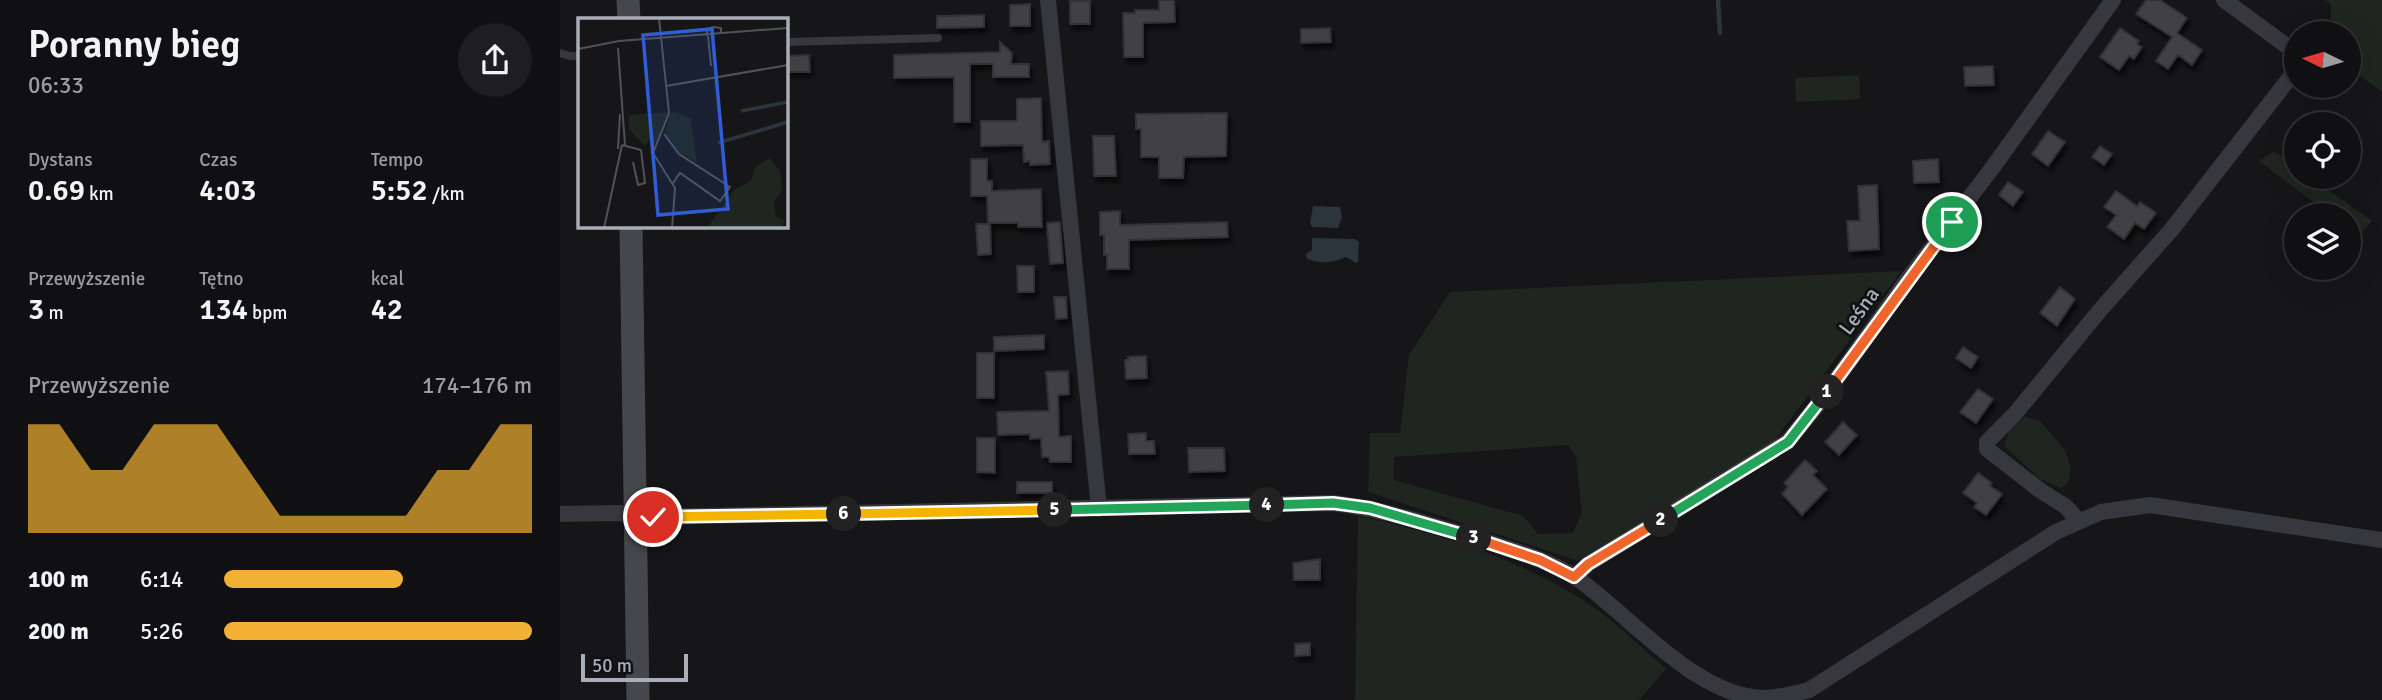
<!DOCTYPE html>
<html lang="pl">
<head>
<meta charset="utf-8">
<style>
	:root { --surface:#101012; --page:#1e1e20; --text:#f1f3f6; --muted:#9c9d9f; --line:#303032; --accent:#f2b134 }
	body { margin:0; font-family:Signika,sans-serif; background:var(--page); color:var(--text); height:100vh; display:flex; flex-direction:column; font-size:26px; white-space:nowrap }
	* { box-sizing:border-box; margin:0 }
	p { font-size:23px; color:var(--muted) }
	.icon { flex:none; width:38px; height:38px; fill:none; stroke:currentColor; stroke-width:2; stroke-linecap:round; stroke-linejoin:round }
	.map { position:relative; flex:1; overflow:hidden }
	.sheet { display:flex; flex-direction:column; background:var(--surface); width:560px }
	.sheet>* { flex:none }
	.needle { width:46px; rotate:275deg }
	.controls { position:absolute; left:1724px; top:21px; display:grid; gap:14px }
	.controls a { display:grid; place-items:center; width:77px; height:77px; border-radius:50%; background:var(--surface); box-shadow:0 7px 28px #0002,0 0 0 2px var(--line); font-size:35px }
	.scale { position:absolute; left:21px; bottom:18px; width:107px; box-sizing:border-box; padding-left:7px; border:4px solid #a8adb8; border-top:0; font-size:19px; line-height:24px; white-space:nowrap; color:#a8adb8; -webkit-text-stroke:5px #111113; paint-order:stroke }
	.pin { position:absolute; display:grid; place-items:center; width:60px; height:60px; color:#fff; margin:-30px; border:4px solid #fff; border-radius:50%; box-shadow:0 2px 7px #0007 }
	.km { position:absolute; width:35px; height:35px; margin:-18px; border-radius:50%; background:#222; color:#fff; font-size:19px; line-height:35px; text-align:center }
	.round { display:grid; place-items:center; flex:none; width:74px; height:74px; border-radius:37px; background:var(--page) }
	.head { display:flex; align-items:center; justify-content:space-between; height:119px; padding:0 28px }
	h1 { font-size:38px; font-weight:600; line-height:52px }
	.stats { display:grid; grid-template-columns:repeat(3,1fr); gap:10px; height:119px; padding:7px 28px }
	.stats div { display:grid; align-content:center }
	.stats b { font-size:30px; font-weight:600 }
	.stats small { font-size:19px; font-weight:400 }
	.stats p { font-size:19px }
	.chart { height:196px; padding:14px 28px }
	.chart p { display:flex; justify-content:space-between }
	.chart svg { width:100%; height:126px; margin-top:7px; fill:var(--accent); opacity:.7 }
	ul { padding:0 28px; list-style:none; font-size:23px }
	li { display:grid; grid-template-columns:112px 84px 1fr; align-items:center; height:52px }
	li i { height:18px; border-radius:9px; background:var(--accent) }
	main { display:flex; flex:1; min-height:0 }
	.map>svg:first-child { display:block }
</style>
</head>
<body>
<main>
<section class="sheet">
<div class="head"><div><h1>Poranny bieg</h1><p>06:33</p></div><a class="round"><svg class="icon" aria-label="share" viewBox="0 0 24 24"><path d="M12 15V3M7 8l5-5 5 5M5 13v7h14v-7"/></svg></a></div>
<div class="stats">
<div><p>Dystans</p><b>0.69<small> km</small></b></div>
<div><p>Czas</p><b>4:03</b></div>
<div><p>Tempo</p><b>5:52<small> /km</small></b></div>
</div>
<div class="stats">
<div><p>Przewyższenie</p><b>3<small> m</small></b></div>
<div><p>Tętno</p><b>134<small> bpm</small></b></div>
<div><p>kcal</p><b>42</b></div>
</div>
<div class="chart"><p><span>Przewyższenie</span>174–176 m</p>
<svg viewBox="0 0 160 44" preserveAspectRatio="none"><path d="M0 44V6L10 6L20 22L30 22L40 6L50 6L60 6L70 22L80 38L90 38L100 38L110 38L120 38L130 22L140 22L150 6L160 6V44z"/></svg>
</div>
<ul>
<li><b>100 m</b>6:14<i style="width:58%"></i></li>
<li><b>200 m</b>5:26<i style="width:100%"></i></li>
</ul>
</section>
<div class="map">
<svg width="1822" height="700" viewBox="0 0 1822 700">
	<defs>
		<filter id="shadow"><feDropShadow dx="3" dy="5.5" stdDeviation="2" flood-color="#0009"/></filter>
	</defs>
	<rect width="100%" height="100%" fill="#161618"/>
	<path fill="#1e261f" fill-rule="evenodd" d="M 1764,0 L 1822,0 L 1822,92 L 1789,68 L 1788,33 L 1771,33 L 1771,4 Z
		M 1299,75 L 1300,99 L 1236,102 L 1235,78 Z
		M 1714,151 L 1736,166 L 1736,177 L 1750,177 L 1812,221 L 1802,232 L 1789,225 L 1788,215 L 1771,215 L 1699,161 Z
		M 1341,271 L 1214,441 L 1019,561 L 808,492 L 810,433 L 840,433 L 849,355 L 890,292 ZM 1008,445 L 1016,456 L 1022,513 L 1013,533 L 978,534 L 963,516 L 834,480 L 834,457 Z
		M 1465,417 L 1480,421 L 1505,450 L 1511,467 L 1509,480 L 1502,488 L 1480,479 L 1444,446 L 1449,432 Z
		M 798,516 C 878,533 954,557 1023,600 C 1053,619 1079,646 1106,669 L 1079,700 L 795,700 Z"/>
	<path fill="#2c353c" d="M 753,206 L 780,207 L 782,217 L 778,228 L 752,227 L 750,223 Z
		M 752,238 L 794,239 L 799,242 L 798,262 L 796,263 L 786,257 C 772,263 762,264 747,259 L 746,254 L 752,250 Z"/>
	<g fill="none" stroke-linecap="round" stroke-linejoin="round">
		<path stroke="#2c353c" stroke-width="4.5" d="M 1158,0 L 1160,33"/>
	</g>
	<path fill="#404145" stroke="#303034" stroke-width="2" filter="url(#shadow)" d="M 599,0 L 614,0 L 615,22 L 583,23 L 583,57 L 564,57 L 563,13 L 575,13 L 575,10 L 599,10 Z
		M 1586,0 L 1600,0 L 1627,18 L 1617,33 L 1642,50 L 1632,65 L 1618,55 L 1608,69 L 1596,61 L 1612,37 L 1576,14 Z
		M 510,1 L 530,1 L 530,24 L 510,24 Z
		M 470,4 L 470,26 L 450,26 L 450,5 Z
		M 424,15 L 424,27 L 377,28 L 377,16 Z
		M 770,28 L 771,42 L 741,43 L 741,29 Z
		M 1560,28 L 1579,41 L 1577,44 L 1582,47 L 1574,59 L 1569,56 L 1559,70 L 1540,57 Z
		M 440,42 L 452,53 L 451,64 L 469,64 L 469,77 L 433,77 L 433,64 L 410,64 L 410,122 L 394,122 L 394,77 L 334,78 L 334,55 L 440,52 Z
		M 249,55 L 250,72 L 226,72 L 226,56 Z
		M 1433,66 L 1434,85 L 1405,86 L 1404,67 Z
		M 481,98 L 482,142 L 489,141 L 490,164 L 470,165 L 470,161 L 464,162 L 463,145 L 421,146 L 421,121 L 457,121 L 457,99 Z
		M 667,113 L 666,156 L 624,157 L 623,178 L 599,178 L 599,157 L 581,157 L 581,129 L 576,129 L 576,114 Z
		M 1488,131 L 1505,142 L 1488,166 L 1472,154 Z
		M 533,136 L 554,136 L 556,176 L 534,176 Z
		M 1540,146 L 1552,154 L 1544,165 L 1532,157 Z
		M 411,159 L 427,159 L 427,181 L 432,181 L 432,191 L 481,189 L 482,227 L 458,227 L 458,223 L 428,223 L 427,196 L 411,196 Z
		M 1378,159 L 1379,182 L 1354,183 L 1353,161 Z
		M 1448,182 L 1463,192 L 1453,206 L 1439,195 Z
		M 1317,185 L 1319,249 L 1289,251 L 1287,221 L 1300,221 L 1298,186 Z
		M 1556,191 L 1577,206 L 1580,202 L 1596,213 L 1584,229 L 1575,223 L 1564,239 L 1547,227 L 1556,215 L 1544,207 Z
		M 560,211 L 560,225 L 667,222 L 668,237 L 569,240 L 569,269 L 547,269 L 547,255 L 544,255 L 544,235 L 540,235 L 540,212 Z
		M 500,222 L 503,263 L 490,264 L 487,223 Z
		M 416,224 L 430,224 L 431,254 L 418,255 Z
		M 457,266 L 474,266 L 474,292 L 458,292 Z
		M 1500,287 L 1515,299 L 1497,326 L 1480,313 Z
		M 494,297 L 506,297 L 507,318 L 496,319 Z
		M 484,335 L 484,349 L 434,351 L 434,337 Z
		M 1403,347 L 1418,357 L 1411,368 L 1396,358 Z
		M 417,353 L 434,353 L 434,398 L 417,398 Z
		M 586,356 L 587,378 L 566,379 L 565,360 L 569,360 L 568,357 Z
		M 508,371 L 509,394 L 498,395 L 499,437 L 511,436 L 511,462 L 490,462 L 489,457 L 482,457 L 481,438 L 470,439 L 470,434 L 438,435 L 437,412 L 489,411 L 486,372 Z
		M 1418,389 L 1433,399 L 1416,423 L 1400,412 Z
		M 1283,422 L 1297,435 L 1279,455 L 1265,442 Z
		M 586,433 L 586,441 L 594,441 L 595,454 L 569,454 L 568,434 Z
		M 417,438 L 435,438 L 435,473 L 417,472 Z
		M 628,448 L 664,448 L 665,471 L 629,472 Z
		M 1245,460 L 1257,471 L 1253,475 L 1267,489 L 1242,515 L 1222,494 L 1228,487 L 1224,483 Z
		M 1418,473 L 1432,483 L 1430,486 L 1442,494 L 1426,515 L 1414,507 L 1417,503 L 1403,493 Z
		M 457,482 L 492,482 L 492,493 L 457,493 Z
		M 760,559 L 760,580 L 734,580 L 733,563 Z
		M 750,643 L 750,655 L 735,656 L 735,644 Z"/>
	<g fill="none" stroke-linecap="round" stroke-linejoin="round">
		<path stroke="#37383d" stroke-width="8" d="M 226,42 L 378,38
			M 0,53 L 10,56 L 19,56"/>
		<path stroke="#37383d" stroke-width="16" d="M 488,0 L 539,509
			M 0,514 L 58,513 L 93,517 L 773,503 C 821,509 866,523 912,537 C 942,547 974,555 1003,570 C 1020,579 1035,592 1050,605 C 1091,639 1146,696 1202,698 C 1218,698 1234,694 1249,690 L 1496,532 L 1541,512 L 1590,505 L 1822,540
			M 1519,521 L 1505,506 L 1481,491 L 1427,449 L 1427,442 L 1454,415 L 1541,309 L 1612,229 L 1735,71 L 1736,58 L 1731,49 L 1664,0
			M 1014,577 L 1028,564 L 1228,441 L 1260,402 L 1350,276 L 1433,167 L 1553,0"/>
		<path stroke="#45474d" stroke-width="23" d="M 68,0 L 69,19
			M 71,226 L 78,700"/>
	</g>
	<g fill="none" stroke-linecap="round" stroke-linejoin="round">
		<g stroke="#fff" stroke-width="14">
			<path id="split-1" d="M 1267,392 L 1392,222"/>
		</g>
		<g stroke="#fff" stroke-width="14">
			<path id="split-2" d="M 1101,520 L 1228,442 L 1267,392"/>
		</g>
		<g stroke="#fff" stroke-width="14">
			<path id="split-3" d="M 914,538 L 980,560 L 1014,577 L 1028,564 L 1101,520"/>
		</g>
		<g stroke="#fff" stroke-width="14">
			<path id="split-4" d="M 707,505 L 773,503 L 810,508 L 914,538"/>
		</g>
		<g stroke="#fff" stroke-width="14">
			<path id="split-5" d="M 495,510 L 707,505"/>
		</g>
		<g stroke="#fff" stroke-width="14">
			<path id="split-6" d="M 284,514 L 495,510"/>
		</g>
		<g stroke="#fff" stroke-width="14">
			<path id="split-7" d="M 93,517 L 284,514"/>
		</g>
		<use href="#split-1" stroke="#f0652b" stroke-width="9"/>
		<use href="#split-2" stroke="#22a559" stroke-width="9"/>
		<use href="#split-3" stroke="#f0652b" stroke-width="9"/>
		<use href="#split-4" stroke="#22a559" stroke-width="9"/>
		<use href="#split-5" stroke="#22a559" stroke-width="9"/>
		<use href="#split-6" stroke="#f5b400" stroke-width="9"/>
		<use href="#split-7" stroke="#f5b400" stroke-width="9"/>
	</g>
	<g text-anchor="middle" stroke-width="6" stroke-linejoin="round" paint-order="stroke">
		<g font-size="21" fill="#a8adb8" stroke="#111113">
			<text transform="translate(1299 311) rotate(-54)" y="7">Leśna</text>
		</g>
	</g>
	<g transform="translate(18 18)">
		<rect width="210" height="210" fill="#161618"/>
		<path d="M 90,94 L 77,126 L 72,122 L 67,128 L 50,110 L 51,97 ZM 98,94 L 113,101 L 119,145 L 101,134 L 87,116 L 92,95 ZM 191,140 L 202,153 L 204,171 L 196,185 L 198,198 L 207,203 L 203,210 L 129,210 L 157,171 L 173,163 L 177,150 Z" fill="#1e261f"/>
		<path fill="none" stroke="#2c353c" stroke-width="3.5" d="M 163,93 L 210,84M 140,125 L 210,104"/>
		<path fill="none" stroke="#505258" stroke-width="2" d="M 81,0 L 91,95 L 75,135 L 97,170 L 94,210M 129,18 L 129,11 L 136,9 L 143,10 L 143,16M 130,18 L 133,48M 40,30 L 47,127M 0,31 L 41,23 L 210,10M 88,68 L 210,47M 86,116 L 101,136 L 152,169 L 142,183 L 102,155 L 95,165M 44,127 L 63,132 L 67,165 L 60,167 L 55,144M 40,131 L 42,96M 26,210 L 44,127"/>
		<path fill="#325cd3" fill-opacity="0.15" stroke="#325cd3" stroke-width="3.5" d="M 134,11 L 150,191 L 80,197 L 65,17 Z"/>
		<rect width="210" height="210" fill="none" stroke="#a8adb8" stroke-width="3.5"/>
	</g>
</svg>
<div class="controls">
<a><svg class="needle" viewBox="-14 -14 28 28"><path d="M0-13l5 13h-10z" fill="#e53935"/><path d="M0 13l5-13h-10z" fill="#9c9d9f"/></svg></a>
<a><svg class="icon" aria-label="locate" viewBox="0 0 24 24"><circle cx="12" cy="12" r="6"/><path d="M12 2v4M12 18v4M2 12h4M18 12h4"/></svg></a>
<a><svg class="icon" aria-label="layers" viewBox="0 0 24 24"><path d="M12 4l9 5-9 5-9-5zM3 14l9 5 9-5"/></svg></a>
</div>
<div class="scale">50 m</div>
<div class="pin" style="left:1392px;top:222px;background:#1e9e55"><svg class="icon" aria-label="arrive" viewBox="0 0 24 24"><path d="M6 21V4h12l-3 4 3 4H6"/></svg></div>
<div class="pin" style="left:93px;top:517px;background:#d93025"><svg class="icon" aria-label="check" viewBox="0 0 24 24"><path d="M5 12l5 5 9-10"/></svg></div>
<b class="km" style="left:1267px;top:392px">1</b>
<b class="km" style="left:1101px;top:520px">2</b>
<b class="km" style="left:914px;top:538px">3</b>
<b class="km" style="left:707px;top:505px">4</b>
<b class="km" style="left:495px;top:510px">5</b>
<b class="km" style="left:284px;top:514px">6</b>
</div>
</main>
</body>
</html>
